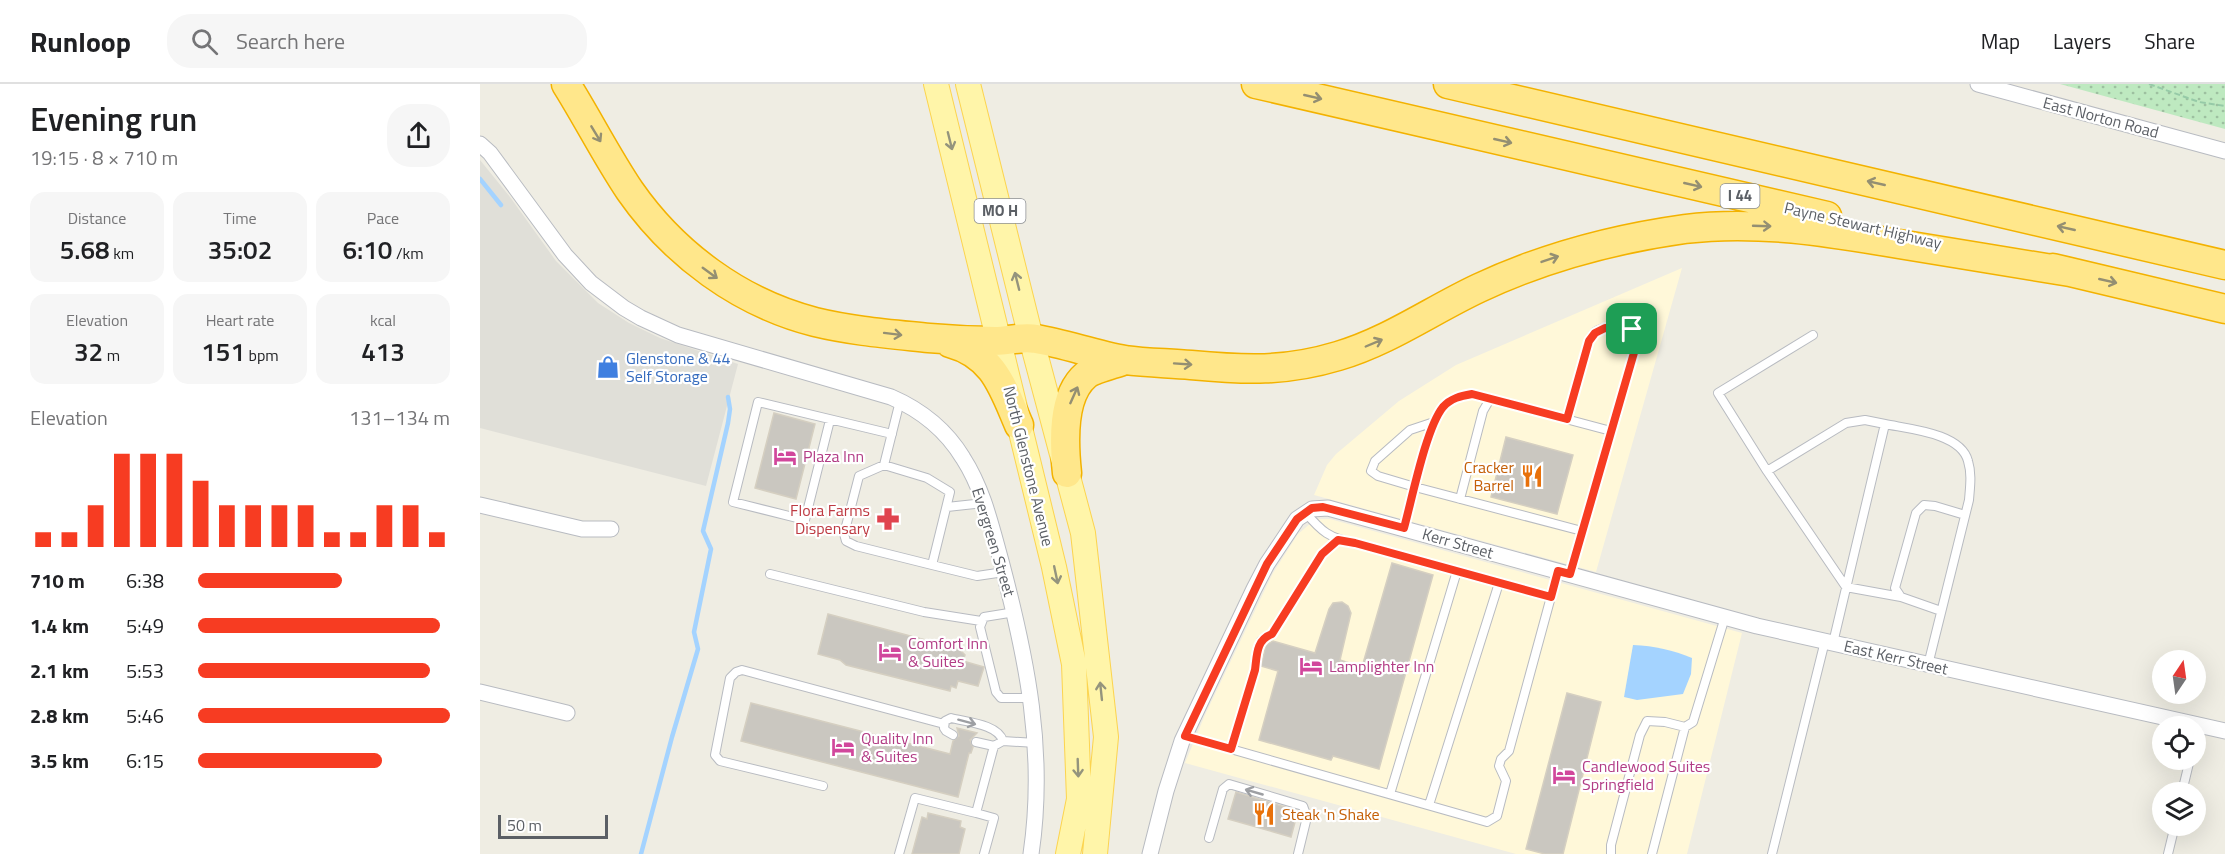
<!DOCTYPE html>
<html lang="en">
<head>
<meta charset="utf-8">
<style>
	:root { --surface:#fff; --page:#f6f6f6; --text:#202124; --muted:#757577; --line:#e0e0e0; --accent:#f73c22 }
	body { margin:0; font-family:"Titillium Web",sans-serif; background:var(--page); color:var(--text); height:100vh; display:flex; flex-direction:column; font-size:22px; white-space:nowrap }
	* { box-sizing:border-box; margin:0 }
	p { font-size:20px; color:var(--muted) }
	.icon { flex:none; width:33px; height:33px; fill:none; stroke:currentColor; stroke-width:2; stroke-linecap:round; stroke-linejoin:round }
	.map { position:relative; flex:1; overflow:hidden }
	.details { display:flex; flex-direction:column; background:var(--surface); width:480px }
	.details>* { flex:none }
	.needle { width:39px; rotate:13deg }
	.buttons { position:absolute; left:1672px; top:566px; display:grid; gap:12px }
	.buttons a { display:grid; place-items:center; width:54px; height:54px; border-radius:50%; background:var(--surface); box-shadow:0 6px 24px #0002; font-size:30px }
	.scale { position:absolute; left:18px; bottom:15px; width:110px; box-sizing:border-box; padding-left:6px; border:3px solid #5b5f65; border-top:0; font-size:16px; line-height:21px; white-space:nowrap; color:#5b5f65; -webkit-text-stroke:4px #fff; paint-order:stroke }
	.pin { position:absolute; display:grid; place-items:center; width:51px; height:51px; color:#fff; margin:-26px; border-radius:12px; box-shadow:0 3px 9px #0006 }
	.round { display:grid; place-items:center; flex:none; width:63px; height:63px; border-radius:24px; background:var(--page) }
	.overview { display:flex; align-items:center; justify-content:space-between; height:102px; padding:0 30px }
	h1 { font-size:33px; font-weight:600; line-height:45px }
	.stats { display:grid; grid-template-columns:repeat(3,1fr); gap:9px; height:102px; padding:6px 30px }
	.stats div { display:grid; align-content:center; border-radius:15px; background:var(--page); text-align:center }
	.stats b { font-size:26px; font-weight:600 }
	.stats small { font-size:16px; font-weight:400 }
	.stats p { font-size:16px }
	.chart { height:168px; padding:12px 30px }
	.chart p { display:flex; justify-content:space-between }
	.chart svg { width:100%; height:108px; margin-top:6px; stroke:var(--accent); stroke-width:6 }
	ul { padding:0 30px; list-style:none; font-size:20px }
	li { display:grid; grid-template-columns:96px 72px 1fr; align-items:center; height:45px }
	li i { height:15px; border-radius:8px; background:var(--accent) }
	header { display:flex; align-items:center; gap:36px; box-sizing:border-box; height:84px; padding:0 30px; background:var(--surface); border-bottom:2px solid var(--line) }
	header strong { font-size:28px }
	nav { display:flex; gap:33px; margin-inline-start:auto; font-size:21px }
	.search { width:420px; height:54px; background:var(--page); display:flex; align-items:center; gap:15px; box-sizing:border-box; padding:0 21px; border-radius:24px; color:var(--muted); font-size:22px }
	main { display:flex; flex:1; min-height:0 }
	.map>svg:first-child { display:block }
</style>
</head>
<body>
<header>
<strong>Runloop</strong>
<div class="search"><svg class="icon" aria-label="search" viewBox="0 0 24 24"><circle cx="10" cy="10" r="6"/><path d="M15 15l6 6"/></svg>Search here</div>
<nav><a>Map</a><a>Layers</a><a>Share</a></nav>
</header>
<main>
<section class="details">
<div class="overview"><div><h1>Evening run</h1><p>19:15 · 8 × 710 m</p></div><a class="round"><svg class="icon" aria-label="share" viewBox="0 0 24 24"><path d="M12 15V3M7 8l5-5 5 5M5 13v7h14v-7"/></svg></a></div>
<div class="stats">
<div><p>Distance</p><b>5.68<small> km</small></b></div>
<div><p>Time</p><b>35:02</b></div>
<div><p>Pace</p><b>6:10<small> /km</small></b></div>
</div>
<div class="stats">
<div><p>Elevation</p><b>32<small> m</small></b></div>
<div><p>Heart rate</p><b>151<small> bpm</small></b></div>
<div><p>kcal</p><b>413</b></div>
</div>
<div class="chart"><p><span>Elevation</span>131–134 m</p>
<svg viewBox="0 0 160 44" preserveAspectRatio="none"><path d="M5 44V38M15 44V38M25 44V27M35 44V6M45 44V6M55 44V6M65 44V17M75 44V27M85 44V27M95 44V27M105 44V27M115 44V38M125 44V38M135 44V27M145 44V27M155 44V38"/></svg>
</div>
<ul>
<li><b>710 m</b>6:38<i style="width:57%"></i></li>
<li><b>1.4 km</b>5:49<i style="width:96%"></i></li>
<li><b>2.1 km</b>5:53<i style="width:92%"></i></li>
<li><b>2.8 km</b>5:46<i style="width:100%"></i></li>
<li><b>3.5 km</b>6:15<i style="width:73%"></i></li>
</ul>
</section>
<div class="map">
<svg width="1745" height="770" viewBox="0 0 1745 770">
	<defs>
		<pattern id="grass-dots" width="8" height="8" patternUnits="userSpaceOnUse" patternTransform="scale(1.5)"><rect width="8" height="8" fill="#bee9c0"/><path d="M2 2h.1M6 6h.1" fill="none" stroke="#9dc0a0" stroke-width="1.8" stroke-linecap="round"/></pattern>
	</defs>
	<rect width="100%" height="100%" fill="#efede3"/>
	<path fill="#fff8d9" d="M 1202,184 L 1116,488 L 834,411 L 847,381 L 856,370 L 919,317 L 976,281 Z
		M 839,435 L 850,435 L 1262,549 L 1207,770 L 1036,770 L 705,679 L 725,631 L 793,489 L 818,450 L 831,439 Z"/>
	<path fill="#e0dfd8" d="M 0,76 L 30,113 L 76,177 L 118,219 L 149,239 L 180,254 L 258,280 L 226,402 L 0,344 Z"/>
	<path fill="url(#grass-dots)" d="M 1580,0 L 1745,0 L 1745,45 Z"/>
	<path fill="#a4d3ff" d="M 1153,561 C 1175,562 1193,566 1212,574 L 1211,590 L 1203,610 L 1157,616 L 1144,613 Z"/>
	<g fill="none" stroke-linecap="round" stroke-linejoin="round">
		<path stroke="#a4d3ff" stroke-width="4.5" d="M 0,95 L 21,121
			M 161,770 L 192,653 L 218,565 L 214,548 L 231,465 L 223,447 L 248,339 L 250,325 L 248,313"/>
	</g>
	<path fill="#cac7c0" stroke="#d5cfc1" stroke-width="1.5" d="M 294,329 L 335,340 L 316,415 L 275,404 Z
		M 1026,353 L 1093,371 L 1077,430 L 1011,413 Z
		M 912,479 L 953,491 L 899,685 L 853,672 L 851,676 L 779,656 L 798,587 L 781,582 L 786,561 L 793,557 L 835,569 L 849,525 L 853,519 L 862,518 L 868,522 L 871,529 L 860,576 L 882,583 Z
		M 348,530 L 479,565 L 485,571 L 483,577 L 504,583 L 498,602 L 478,597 L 476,604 L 471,602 L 470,607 L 366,581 L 360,576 L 338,570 Z
		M 1087,609 L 1121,618 L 1083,770 L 1065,770 L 1046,765 Z
		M 271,619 L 470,670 L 473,657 L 479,652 L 477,644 L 497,649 L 490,656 L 493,663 L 491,669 L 489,669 L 478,713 L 261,657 Z
		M 756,708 L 818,727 L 811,753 L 748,735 Z
		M 448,729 L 481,737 L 480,743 L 485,745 L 479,770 L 432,770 L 442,733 L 447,735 Z"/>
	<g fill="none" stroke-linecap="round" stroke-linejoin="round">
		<g stroke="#b8bbc1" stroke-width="10">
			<path id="service" d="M 1333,251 L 1238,309 L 1287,387 L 1366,503 L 1421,513
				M 420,317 L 404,381 L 447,394 L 470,408 L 452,481 L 497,492 L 524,488
				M 1087,335 L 1109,257 C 1111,254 1112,251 1115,248 C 1125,240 1148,243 1160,248 L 1090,490
				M 350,336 L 325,436 L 253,418 L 278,318 L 412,350
				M 954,338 L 930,346 L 895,377 L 891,387 L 898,392 L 935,403 L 1102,447
				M 1405,340 C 1429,345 1481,349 1488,377 C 1492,390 1490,403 1489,416 L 1448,581
				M 404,381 L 379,392 L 364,450 L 366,457 L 376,462 L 452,481
				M 1287,387 L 1366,339 L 1385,336 L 1405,340 L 1353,559
				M 980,415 L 1003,327 L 1010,315
				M 467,423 L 504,419
				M 825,428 C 842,448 849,454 875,459 L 1071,513
				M 924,444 C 932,415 946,344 963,323 C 971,314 981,312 992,310 L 1131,347
				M 290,490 L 444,528 L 501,537
				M 1461,527 L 1421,513 L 1415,504 L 1436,429 L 1444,421 L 1455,422 L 1485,431
				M 535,528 L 504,533 L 500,543 L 516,608 L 521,614 L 551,614
				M 473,651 L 466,647 L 464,644 L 465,637 L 471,634 C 486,638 518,640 523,657
				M 705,652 L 1007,738 L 1017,732 L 1026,697 L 1019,682 L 1021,675 L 1029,667 L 1078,487
				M 496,658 L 514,662
				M 751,665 L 775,586 L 776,574 L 781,557 L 792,550 L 842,470 L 858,456
				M 343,702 L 240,677 L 235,671 L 250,594 L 256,588 L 262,586 L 464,640
				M 1702,708 L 1710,675
				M 910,710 L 977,487
				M 949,721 L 1019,499
				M 729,754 L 743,705 L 749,700 L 823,722 L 827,733 L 818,770
				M 419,770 L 435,714 L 496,729
				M 504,770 L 514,734 L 496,729 L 514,662 L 523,657 L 556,659
				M 1131,770 L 1131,761 L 1160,651 L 1167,637 L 1185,638 L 1205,643 L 1213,638 L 1245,533
				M 1172,770 L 1205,643
				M 1292,770 L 1345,557
				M 1688,770 L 1695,741"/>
		</g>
		<g stroke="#b8bbc1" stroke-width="17">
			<path id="minor" d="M 1498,0 L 1745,67
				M 0,60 L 10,69 L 85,171 L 111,199 L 144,224 L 161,234 L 198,251 L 411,313 C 441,326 466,346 483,374 C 503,405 511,441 521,477 C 547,575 566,668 551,770
				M 0,421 L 102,445 L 131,445
				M 0,608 L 87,629
				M 670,770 L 686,707 L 702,657 L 774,505 L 787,480 L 817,435 L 832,425 L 848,424 L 1277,542 L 1745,647"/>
		</g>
		<g stroke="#fcd44f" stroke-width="26">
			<path id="primary" d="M 456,0 L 574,483 L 594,580 L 599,715 L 588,770
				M 488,0 L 551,254 L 603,449 L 626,653 L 615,770"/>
		</g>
		<g stroke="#f3b200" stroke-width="31">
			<path id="motorway" d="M 86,0 C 108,35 127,73 150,107 C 194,170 260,219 335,238 C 372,247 411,250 449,254 C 471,256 494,257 515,257 C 529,257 543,252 556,255 C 586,260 615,271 645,276 C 667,279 689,279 711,281 C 765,286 805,288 858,272 C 909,257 952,226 999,204 C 1065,173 1133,155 1205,145 C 1277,136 1348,148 1419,160 C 1476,169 1533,179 1590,188
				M 776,0 L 1347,132
				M 968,0 L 1745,181
				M 1573,184 L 1745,225
				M 470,259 C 514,271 523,304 539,341
				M 587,389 C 584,361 581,312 606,291 C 613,285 635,280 645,276"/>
		</g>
		<path stroke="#96caa7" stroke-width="2" stroke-dasharray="6 3" stroke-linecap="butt" d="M 1669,0 L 1719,18 L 1745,22"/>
		<use href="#service" stroke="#fff" stroke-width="8"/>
		<use href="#minor" stroke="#fff" stroke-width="15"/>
		<use href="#primary" stroke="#fff5a9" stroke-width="24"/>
		<use href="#motorway" stroke="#ffe78b" stroke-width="28"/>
	</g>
	<defs><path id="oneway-shaft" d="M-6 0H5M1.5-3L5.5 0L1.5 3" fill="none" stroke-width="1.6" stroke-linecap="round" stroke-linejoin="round" transform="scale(1.5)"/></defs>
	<g stroke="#948f72">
		<use href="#oneway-shaft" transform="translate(833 13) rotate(13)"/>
		<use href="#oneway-shaft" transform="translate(116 50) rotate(59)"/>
		<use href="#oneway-shaft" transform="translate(1023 57) rotate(13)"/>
		<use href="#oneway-shaft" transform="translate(1396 99) rotate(-167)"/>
		<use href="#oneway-shaft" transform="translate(1213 101) rotate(13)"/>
		<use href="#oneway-shaft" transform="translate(1282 142) rotate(2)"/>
		<use href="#oneway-shaft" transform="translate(1586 144) rotate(-167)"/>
		<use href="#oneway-shaft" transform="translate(1070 175) rotate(-19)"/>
		<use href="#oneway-shaft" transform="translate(230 189) rotate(36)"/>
		<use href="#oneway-shaft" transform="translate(1628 197) rotate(13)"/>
		<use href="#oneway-shaft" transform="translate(413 250) rotate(7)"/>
		<use href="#oneway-shaft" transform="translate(894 259) rotate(-23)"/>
		<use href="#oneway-shaft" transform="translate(703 280) rotate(4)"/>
		<use href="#oneway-shaft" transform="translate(594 311) rotate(-66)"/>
	</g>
	<g stroke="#94947d">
		<use href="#oneway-shaft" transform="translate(470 57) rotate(76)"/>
		<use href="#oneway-shaft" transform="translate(537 197) rotate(-104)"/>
		<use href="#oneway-shaft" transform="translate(576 491) rotate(78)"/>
		<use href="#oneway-shaft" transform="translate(621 607) rotate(-96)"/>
		<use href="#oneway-shaft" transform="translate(598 684) rotate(88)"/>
	</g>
	<g stroke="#9d9fa3">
		<use href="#oneway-shaft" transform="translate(487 638) rotate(15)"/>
		<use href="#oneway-shaft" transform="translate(774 708) rotate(-164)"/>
	</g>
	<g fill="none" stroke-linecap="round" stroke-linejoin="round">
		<g stroke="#fff" stroke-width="12">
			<path id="route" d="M 1125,244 L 1152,245 L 1160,248 L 1090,490 L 1078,487 L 1071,513 L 875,459 L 858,456 L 842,470 L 792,550 C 776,556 777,571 775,586 L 751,665 L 705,652 L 787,480 L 817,435 L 832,424 L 843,423 L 924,444 C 932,415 946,344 963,323 C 971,314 981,312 992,310 L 1087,335 L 1109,257 L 1115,249 Z"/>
		</g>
		<use href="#route" stroke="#f73c22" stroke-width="8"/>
	</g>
	<defs>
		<g id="shop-bare" transform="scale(1.8)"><path d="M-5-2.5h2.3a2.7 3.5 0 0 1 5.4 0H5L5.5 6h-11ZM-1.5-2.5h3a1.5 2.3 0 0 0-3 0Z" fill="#3f7fe0" stroke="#fff" stroke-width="2.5" paint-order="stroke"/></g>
		<g id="hotel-bare" transform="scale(1.8)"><path d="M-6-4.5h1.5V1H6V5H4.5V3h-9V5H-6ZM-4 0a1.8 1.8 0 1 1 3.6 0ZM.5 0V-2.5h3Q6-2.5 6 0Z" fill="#d1479c" stroke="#fff" stroke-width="2.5" paint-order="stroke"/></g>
		<g id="restaurant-bare" transform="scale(1.8)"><path d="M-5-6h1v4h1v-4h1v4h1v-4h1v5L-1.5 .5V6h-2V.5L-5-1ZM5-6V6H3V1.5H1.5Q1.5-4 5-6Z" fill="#e8710a" stroke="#fff" stroke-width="2.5" paint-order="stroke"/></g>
		<g id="pharmacy-bare" transform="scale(1.8)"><path d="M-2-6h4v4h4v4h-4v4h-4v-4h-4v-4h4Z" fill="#e0444e" stroke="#fff" stroke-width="2.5" paint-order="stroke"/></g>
	</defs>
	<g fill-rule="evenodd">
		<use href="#shop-bare" x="128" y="283"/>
		<use href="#hotel-bare" x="305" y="372"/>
		<use href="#restaurant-bare" x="1052" y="392"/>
		<use href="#pharmacy-bare" x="408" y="435"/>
		<use href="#hotel-bare" x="410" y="568"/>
		<use href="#hotel-bare" x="831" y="582"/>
		<use href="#hotel-bare" x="363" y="663"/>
		<use href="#hotel-bare" x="1084" y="691"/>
		<use href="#restaurant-bare" x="784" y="730"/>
	</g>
	<g text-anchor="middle" stroke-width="4.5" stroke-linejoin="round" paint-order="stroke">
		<g fill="#fff" stroke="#8c8f93" stroke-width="1.5">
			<rect x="1240.5" y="100" width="39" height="24" rx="4.5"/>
			<rect x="494.5" y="115" width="51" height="24" rx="4.5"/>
		</g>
		<g font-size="15" font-weight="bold" fill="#5b5f65">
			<text x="1260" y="117">I 44</text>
			<text x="520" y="132">MO H</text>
		</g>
		<g font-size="16" fill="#5b5f65" stroke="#fff">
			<text transform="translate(1621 33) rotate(15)" y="6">East Norton Road</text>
			<text transform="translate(1383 141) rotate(13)" y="6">Payne Stewart Highway</text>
			<text transform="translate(549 382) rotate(76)" y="6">North Glenstone Avenue</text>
			<text transform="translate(514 458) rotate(73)" y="6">Evergreen Street</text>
			<text transform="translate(978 459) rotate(16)" y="6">Kerr Street</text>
			<text transform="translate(1416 573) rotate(13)" y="6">East Kerr Street</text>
		</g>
		<g font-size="16" fill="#366cbe" stroke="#fff" text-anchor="start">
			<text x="146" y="280">Glenstone &amp; 44<tspan x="146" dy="18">Self Storage</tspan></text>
		</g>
		<g font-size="16" fill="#b23c85" stroke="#fff" text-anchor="start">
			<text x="323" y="378">Plaza Inn</text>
			<text x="428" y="565">Comfort Inn<tspan x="428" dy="18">&amp; Suites</tspan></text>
			<text x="849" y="588">Lamplighter Inn</text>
			<text x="381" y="660">Quality Inn<tspan x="381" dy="18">&amp; Suites</tspan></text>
			<text x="1102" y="688">Candlewood Suites<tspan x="1102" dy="18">Springfield</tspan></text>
		</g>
		<g font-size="16" fill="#c56008" stroke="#fff" text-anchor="end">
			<text x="1034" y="389">Cracker<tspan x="1034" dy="18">Barrel</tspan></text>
			<text x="802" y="736" text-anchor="start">Steak 'n Shake</text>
		</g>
		<g font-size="16" fill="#be3a42" stroke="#fff" text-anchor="end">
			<text x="390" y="432">Flora Farms<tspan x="390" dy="18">Dispensary</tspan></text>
		</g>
	</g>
</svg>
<div class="buttons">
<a><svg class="needle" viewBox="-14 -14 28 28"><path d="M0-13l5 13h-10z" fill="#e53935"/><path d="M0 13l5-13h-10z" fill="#757577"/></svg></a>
<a><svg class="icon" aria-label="locate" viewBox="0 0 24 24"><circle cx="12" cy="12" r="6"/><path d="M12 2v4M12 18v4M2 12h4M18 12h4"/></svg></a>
<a><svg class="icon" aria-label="layers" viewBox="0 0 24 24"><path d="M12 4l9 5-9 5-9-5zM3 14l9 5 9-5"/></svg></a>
</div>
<div class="scale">50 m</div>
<div class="pin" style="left:1152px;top:245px;background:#1e9e55"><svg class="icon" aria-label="arrive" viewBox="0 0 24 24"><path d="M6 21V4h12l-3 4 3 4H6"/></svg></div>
</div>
</main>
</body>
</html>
